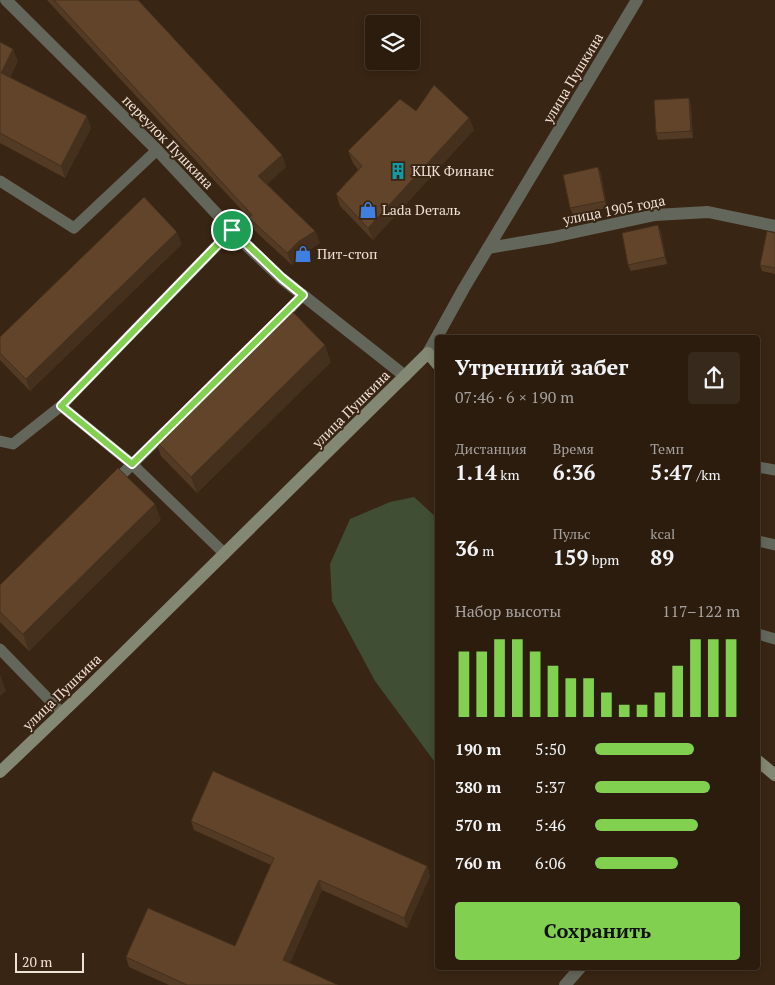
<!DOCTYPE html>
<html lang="ru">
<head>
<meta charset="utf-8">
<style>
	:root { --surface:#2b1c0e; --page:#37291c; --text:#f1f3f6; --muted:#a6a19e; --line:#473a2e; --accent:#82d04f }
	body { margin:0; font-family:"PT Serif",serif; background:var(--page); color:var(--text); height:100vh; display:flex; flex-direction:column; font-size:19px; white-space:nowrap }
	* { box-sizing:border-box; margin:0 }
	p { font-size:16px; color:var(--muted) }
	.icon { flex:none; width:28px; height:28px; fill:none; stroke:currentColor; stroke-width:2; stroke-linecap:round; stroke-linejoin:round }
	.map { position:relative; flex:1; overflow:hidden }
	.details { position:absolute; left:435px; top:335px; width:325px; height:635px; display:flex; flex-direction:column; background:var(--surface); border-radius:5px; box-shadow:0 2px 8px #0003,0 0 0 1px var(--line) }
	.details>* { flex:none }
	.fabs { position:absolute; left:365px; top:15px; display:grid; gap:10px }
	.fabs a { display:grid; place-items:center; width:55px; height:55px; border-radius:5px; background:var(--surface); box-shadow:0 2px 8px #0003,0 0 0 1px var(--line); font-size:25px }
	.scale { position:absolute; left:15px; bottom:12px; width:69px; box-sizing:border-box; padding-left:5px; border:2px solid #eee1d5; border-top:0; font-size:14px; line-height:18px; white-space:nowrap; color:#eee1d5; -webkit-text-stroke:4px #392513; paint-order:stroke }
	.pin { position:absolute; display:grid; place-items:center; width:42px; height:42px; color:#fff; margin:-21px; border:2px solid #fff; border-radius:50%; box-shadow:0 1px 5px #0007 }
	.round { display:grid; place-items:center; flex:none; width:52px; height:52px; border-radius:5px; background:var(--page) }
	.summary { display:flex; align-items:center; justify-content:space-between; height:85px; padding:0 20px }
	h1 { font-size:22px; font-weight:700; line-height:38px }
	.figures { display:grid; grid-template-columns:repeat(3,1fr); gap:8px; height:85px; padding:5px 20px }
	.figures div { display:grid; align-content:center }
	.figures b { font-size:21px; font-weight:700 }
	.figures small { font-size:14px; font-weight:400 }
	.figures p { font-size:14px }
	.chart { height:140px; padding:10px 20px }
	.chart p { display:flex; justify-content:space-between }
	.chart svg { width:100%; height:90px; margin-top:5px; stroke:var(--accent); stroke-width:6 }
	.action { display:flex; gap:10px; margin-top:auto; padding:10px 20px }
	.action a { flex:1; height:58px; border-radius:5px; background:var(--accent); color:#111; font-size:20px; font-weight:700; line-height:58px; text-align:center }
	ul { padding:0 20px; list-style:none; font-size:16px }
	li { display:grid; grid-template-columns:80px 60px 1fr; align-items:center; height:38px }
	li i { height:12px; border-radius:6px; background:var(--accent) }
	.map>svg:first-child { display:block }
</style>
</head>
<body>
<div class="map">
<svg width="775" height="985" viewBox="0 0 775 985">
	<rect width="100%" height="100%" fill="#392513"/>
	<path fill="#404e34" d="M 414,497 L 437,518 L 437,765 L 375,681 L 332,601 L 330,564 L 350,519 L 390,502 Z"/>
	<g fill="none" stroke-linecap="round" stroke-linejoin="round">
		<path stroke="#63665a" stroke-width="11" d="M 0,181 L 74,228 L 157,150
			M 280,319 L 303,295
			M 61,406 L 232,230
			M 0,441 L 13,444 L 61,406 L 132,464 L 225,554
			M 758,467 L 775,470
			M 114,482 L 165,432
			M 758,541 L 775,545
			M 758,634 L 775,639
			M 0,649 L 62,713"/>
		<path stroke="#63665a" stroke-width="12" d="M 6,0 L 157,150 L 244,243 L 281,278 L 405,376
			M 488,248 L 553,237 L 655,215 L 708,212 L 775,226
			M 565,985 L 580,968"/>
		<path stroke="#63665a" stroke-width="12" d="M 428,353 L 464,288 L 637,0"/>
		<path stroke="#838874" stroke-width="12" d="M 758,761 L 775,775
			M 0,772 L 87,689 L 428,353 L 438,365"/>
	</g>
	<path fill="#533a24" d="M 47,0 L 138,0 L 282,155 L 286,167 L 267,184 L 315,231 L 320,243 L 303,254 L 292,265 L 254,230 L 250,219 Z
		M 0,42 L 18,61 L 10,77 L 91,128 L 65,178 L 0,143 Z
		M 691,105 L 693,138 L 658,140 L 656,133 Z
		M 416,111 L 469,118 L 474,130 L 373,240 L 340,206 L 336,194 L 358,170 L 353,163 L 348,151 Z
		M 598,167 L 601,174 L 607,208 L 573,215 L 570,208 Z
		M 658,225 L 661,232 L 667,264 L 631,271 L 628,265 Z
		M 775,233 L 775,274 L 762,271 L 760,265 Z
		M 182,244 L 30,391 L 0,360 L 0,337 Z
		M 331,362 L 197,493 L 161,456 L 155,440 Z
		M 161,520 L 29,651 L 0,622 L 0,585 Z
		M 191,821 L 427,866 L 430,876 L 407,928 L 322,890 L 290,963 L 338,985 L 169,985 L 129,967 L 126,957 L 235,946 L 271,865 L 194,830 Z"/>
	<path fill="#44301d" d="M 13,49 L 18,61 L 6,85 L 1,73 Z
		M 689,98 L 691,105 L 693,138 L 691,131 Z
		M 87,116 L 91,128 L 65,178 L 61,166 Z
		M 469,118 L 474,130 L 373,240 L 368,228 Z
		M 282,155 L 286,167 L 263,188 L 258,176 Z
		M 598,167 L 601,174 L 607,208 L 605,201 Z
		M 658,225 L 661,232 L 667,264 L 665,257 Z
		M 315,231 L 320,243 L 303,254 L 292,265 L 287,253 L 298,242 Z
		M 177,232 L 182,244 L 30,391 L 26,379 Z
		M 325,345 L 331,362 L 197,493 L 191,477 Z
		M 155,504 L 161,520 L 29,651 L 23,634 Z
		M 0,674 L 6,691 L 0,696 Z
		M 427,866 L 430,876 L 407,928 L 404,918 Z
		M 319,880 L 322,890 L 287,970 L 283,960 Z"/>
	<path fill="#61442a" stroke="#44301d" d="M 54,0 L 138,0 L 282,155 L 258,176 L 315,231 L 298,242 L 287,253 L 249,218 L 252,215 Z
		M 0,42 L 13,49 L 1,73 L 87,116 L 61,166 L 0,133 Z
		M 434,85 L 469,118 L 368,228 L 336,194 L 362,166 L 348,151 L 400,99 L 416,111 Z
		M 689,98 L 691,131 L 656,133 L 654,100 Z
		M 598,167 L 605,201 L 570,208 L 563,175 Z
		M 144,197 L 177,232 L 26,379 L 0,353 L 0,337 Z
		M 658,225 L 665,257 L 628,265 L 622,233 Z
		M 767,231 L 775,233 L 775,268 L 760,265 Z
		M 289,308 L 325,345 L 191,477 L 155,440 Z
		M 118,468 L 155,504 L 23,634 L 0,612 L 0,585 Z
		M 213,771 L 427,866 L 404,918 L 319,880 L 283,960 L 338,985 L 187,985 L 126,957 L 148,908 L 235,946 L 274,858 L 191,821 Z"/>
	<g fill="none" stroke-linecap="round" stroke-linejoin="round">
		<g stroke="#fff" stroke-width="10">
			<path id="route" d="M 232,230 L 282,278 L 303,295 L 132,464 L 61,406 Z"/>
		</g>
		<use href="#route" stroke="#82d04f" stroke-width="6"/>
	</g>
	<defs>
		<g id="building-bare" transform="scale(1.35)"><path d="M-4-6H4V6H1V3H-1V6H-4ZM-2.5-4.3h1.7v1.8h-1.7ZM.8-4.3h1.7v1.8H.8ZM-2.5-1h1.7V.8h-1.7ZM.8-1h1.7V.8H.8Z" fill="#0f9aa8" stroke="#392513" stroke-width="2.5" paint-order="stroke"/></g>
		<g id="shop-bare" transform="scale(1.35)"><path d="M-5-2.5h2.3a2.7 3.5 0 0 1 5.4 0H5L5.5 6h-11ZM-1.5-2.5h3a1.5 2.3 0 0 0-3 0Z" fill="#3f7fe0" stroke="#392513" stroke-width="2.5" paint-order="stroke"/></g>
	</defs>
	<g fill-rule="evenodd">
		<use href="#building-bare" x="398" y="171"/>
		<use href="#shop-bare" x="368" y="210"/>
		<use href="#shop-bare" x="303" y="254"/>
	</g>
	<g text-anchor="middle" stroke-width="4" stroke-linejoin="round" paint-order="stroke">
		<g font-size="14" fill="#eee1d5" stroke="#392513">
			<text transform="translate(573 78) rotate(-59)" y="5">улица Пушкина</text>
			<text transform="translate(168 142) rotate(46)" y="5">переулок Пушкина</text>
			<text transform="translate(614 210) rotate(-11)" y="5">улица 1905 года</text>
			<text transform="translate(351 409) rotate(-45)" y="5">улица Пушкина</text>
			<text transform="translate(62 692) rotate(-44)" y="5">улица Пушкина</text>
		</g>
		<g font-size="14" fill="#eee1d5" stroke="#392513" text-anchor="start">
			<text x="412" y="176">КЦК Финанс</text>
			<text x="382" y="215">Lada Dеталь</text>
			<text x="317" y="259">Пит-стоп</text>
		</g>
	</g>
</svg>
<div class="fabs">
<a><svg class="icon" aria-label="layers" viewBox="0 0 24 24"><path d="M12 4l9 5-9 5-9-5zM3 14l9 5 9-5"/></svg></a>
</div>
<div class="scale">20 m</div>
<div class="pin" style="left:232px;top:230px;background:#1e9e55"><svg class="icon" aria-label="arrive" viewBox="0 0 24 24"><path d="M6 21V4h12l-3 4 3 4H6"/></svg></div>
<section class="details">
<div class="summary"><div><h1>Утренний забег</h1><p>07:46 · 6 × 190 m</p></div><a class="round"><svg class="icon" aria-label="share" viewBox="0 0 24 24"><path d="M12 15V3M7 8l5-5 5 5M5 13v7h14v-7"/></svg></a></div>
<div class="figures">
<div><p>Дистанция</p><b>1.14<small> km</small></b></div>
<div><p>Время</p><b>6:36</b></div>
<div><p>Темп</p><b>5:47<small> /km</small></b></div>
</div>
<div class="figures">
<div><b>36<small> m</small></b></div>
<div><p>Пульс</p><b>159<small> bpm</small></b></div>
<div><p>kcal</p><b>89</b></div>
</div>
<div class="chart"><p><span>Набор высоты</span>117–122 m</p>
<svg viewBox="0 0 160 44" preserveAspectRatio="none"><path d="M5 44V12M15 44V12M25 44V6M35 44V6M45 44V12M55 44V19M65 44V25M75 44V25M85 44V32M95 44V38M105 44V38M115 44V32M125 44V19M135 44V6M145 44V6M155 44V6"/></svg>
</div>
<ul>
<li><b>190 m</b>5:50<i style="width:68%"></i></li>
<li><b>380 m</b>5:37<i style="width:79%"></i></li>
<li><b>570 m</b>5:46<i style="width:71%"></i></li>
<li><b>760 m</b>6:06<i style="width:57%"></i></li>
</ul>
<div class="action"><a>Сохранить</a></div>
</section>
</div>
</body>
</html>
